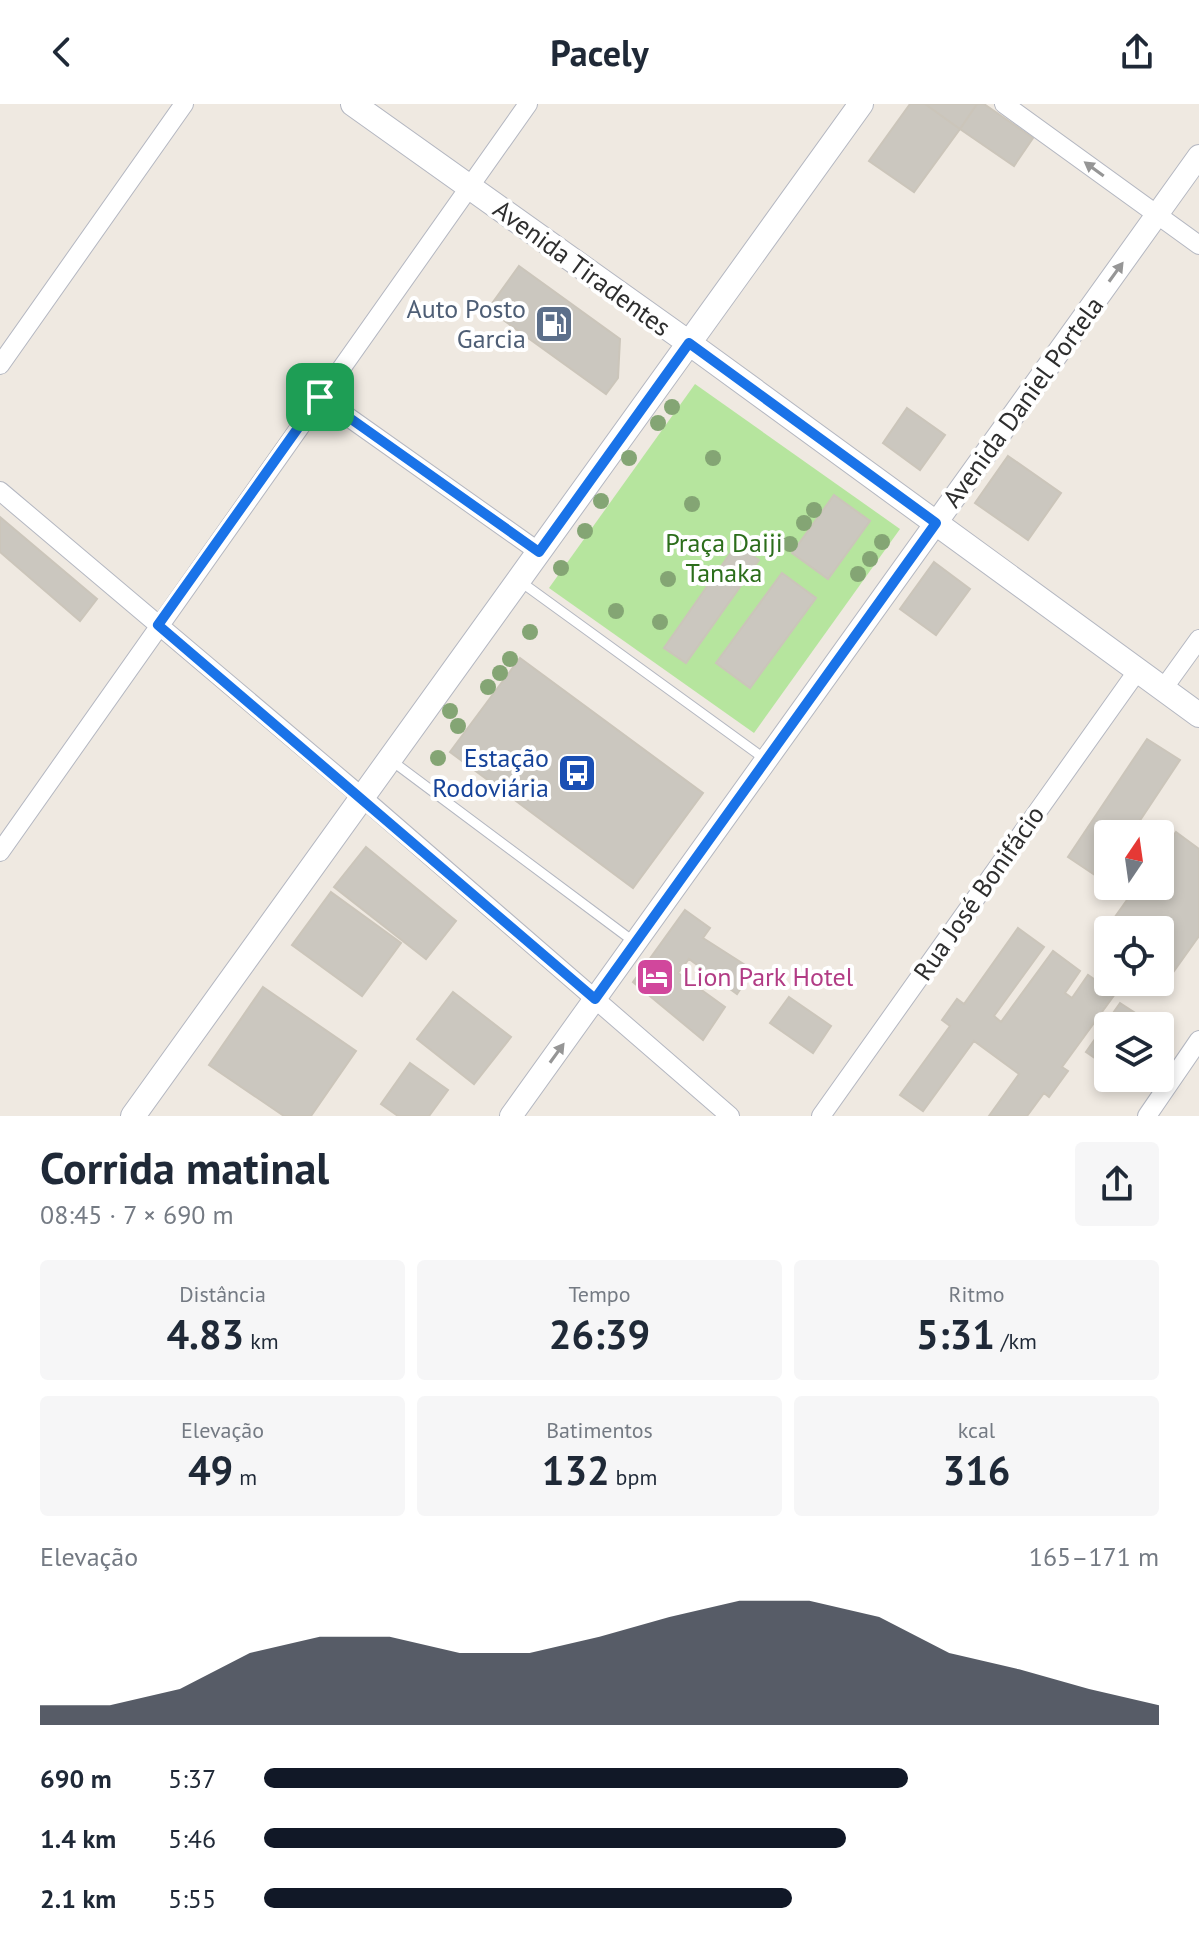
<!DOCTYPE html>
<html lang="pt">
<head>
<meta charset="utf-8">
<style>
	:root { --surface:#fff; --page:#f6f6f7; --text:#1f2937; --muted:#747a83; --accent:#111827 }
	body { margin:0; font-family:"PT Sans",sans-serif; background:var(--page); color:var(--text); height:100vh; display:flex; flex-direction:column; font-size:30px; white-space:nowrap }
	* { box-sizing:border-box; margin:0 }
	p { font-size:26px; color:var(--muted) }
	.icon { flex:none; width:44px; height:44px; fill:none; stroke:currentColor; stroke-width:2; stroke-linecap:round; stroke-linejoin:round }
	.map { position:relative; height:1012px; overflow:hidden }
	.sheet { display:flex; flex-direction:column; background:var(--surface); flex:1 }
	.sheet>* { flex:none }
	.needle { width:52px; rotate:13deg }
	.tools { position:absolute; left:1094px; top:716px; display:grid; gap:16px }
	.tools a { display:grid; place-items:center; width:80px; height:80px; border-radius:8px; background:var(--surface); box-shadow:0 4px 12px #0003; font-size:40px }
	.pin { position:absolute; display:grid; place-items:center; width:68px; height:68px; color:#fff; margin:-34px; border-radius:16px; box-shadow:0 4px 12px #0006 }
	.round { display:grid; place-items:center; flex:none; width:84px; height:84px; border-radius:8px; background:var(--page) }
	.summary { display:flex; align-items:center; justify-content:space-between; height:136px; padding:0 40px }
	h1 { font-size:44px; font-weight:700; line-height:60px }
	.stats { display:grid; grid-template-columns:repeat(3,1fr); gap:12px; height:136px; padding:8px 40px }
	.stats div { display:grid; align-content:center; border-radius:8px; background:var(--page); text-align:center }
	.stats b { font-size:40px; font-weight:700 }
	.stats small { font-size:22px; font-weight:400 }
	.stats p { font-size:22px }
	.chart { height:224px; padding:16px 40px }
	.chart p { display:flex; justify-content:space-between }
	.chart svg { width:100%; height:144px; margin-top:8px; fill:var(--accent); opacity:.7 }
	ul { padding:0 40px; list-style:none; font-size:26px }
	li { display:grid; grid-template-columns:128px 96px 1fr; align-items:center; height:60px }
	li i { height:20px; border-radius:10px; background:var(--accent) }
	header { display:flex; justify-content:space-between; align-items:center; height:104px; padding:0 40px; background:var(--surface); font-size:36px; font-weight:700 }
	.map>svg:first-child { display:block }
</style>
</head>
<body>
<header><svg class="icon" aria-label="back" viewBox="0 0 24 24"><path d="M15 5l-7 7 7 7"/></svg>Pacely<svg class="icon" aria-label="share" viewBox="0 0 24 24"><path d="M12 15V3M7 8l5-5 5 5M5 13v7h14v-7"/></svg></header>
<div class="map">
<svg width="1199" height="1012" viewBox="0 0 1199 1012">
	<rect width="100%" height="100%" fill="#efe9e1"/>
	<path fill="#b6e59e" d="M 695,280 L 900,425 L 754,629 L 549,484 Z"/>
	<path fill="#cbc7bf" stroke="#cbc5ba" stroke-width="2" d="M 910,0 L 925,0 L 960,25 L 914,88 L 869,57 Z
		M 925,0 L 977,0 L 960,25 Z
		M 977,0 L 984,0 L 1033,34 L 1014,62 L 960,25 Z
		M 519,162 L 620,235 L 618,274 L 606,290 L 488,205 Z
		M 907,304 L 945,331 L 920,366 L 883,339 Z
		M 1008,352 L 1061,389 L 1028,436 L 975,399 Z
		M 834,391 L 870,417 L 828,475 L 792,449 Z
		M 0,413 L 97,495 L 80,517 L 0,448 Z
		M 736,441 L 759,456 L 686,559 L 664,544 Z
		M 934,458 L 970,485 L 936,531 L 900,505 Z
		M 782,469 L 816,494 L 750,584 L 716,559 Z
		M 520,554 L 703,689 L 633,784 L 450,648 Z
		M 1147,635 L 1180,656 L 1131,730 L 1108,730 L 1108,764 L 1101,775 L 1068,753 Z
		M 1176,728 L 1199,745 L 1199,832 L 1169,874 L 1160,867 L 1160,826 L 1108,826 L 1108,830 L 1105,827 L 1137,782 L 1160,782 L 1160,750 Z
		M 366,743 L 456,817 L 426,855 L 334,783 Z
		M 331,788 L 401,839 L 362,892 L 292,841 Z
		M 685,806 L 710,824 L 703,834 L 753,866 L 737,890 L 689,855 L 678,869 L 725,903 L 703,936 L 633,878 Z
		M 1018,824 L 1044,843 L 994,912 L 1001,918 L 1053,847 L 1080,867 L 1065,889 L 1072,894 L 1088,871 L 1115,890 L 1062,963 L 1068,967 L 1049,993 L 1044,989 L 1027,1012 L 989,1012 L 1019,970 L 974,937 L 923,1007 L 900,991 L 950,922 L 942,916 L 957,895 L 964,900 Z
		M 263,883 L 356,947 L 311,1012 L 284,1012 L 209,961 Z
		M 453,888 L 511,933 L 474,980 L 417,935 Z
		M 789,893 L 831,922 L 813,949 L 770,919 Z
		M 1120,899 L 1143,914 L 1137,922 L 1108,922 L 1108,963 L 1086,948 Z
		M 410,959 L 448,986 L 429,1012 L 398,1012 L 381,1000 Z"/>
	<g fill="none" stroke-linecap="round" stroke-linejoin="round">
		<g stroke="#b4b7c1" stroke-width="11">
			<path id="service" d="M 521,478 L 765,655
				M 392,657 L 633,837"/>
		</g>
		<g stroke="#b4b7c1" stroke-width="20">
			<path id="minor" d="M 1004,0 L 1199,141
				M 0,261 L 184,0
				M 320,293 L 539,448
				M 0,387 L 362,693 L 730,1012
				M 1163,585 L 1199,535
				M 0,748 L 528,0
				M 821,1012 L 1138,566
				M 1147,1012 L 1199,936"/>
		</g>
		<g stroke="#b4b7c1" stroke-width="24">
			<path id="tertiary" d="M 511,1012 L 1199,52"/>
		</g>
		<g stroke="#b4b7c1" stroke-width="26">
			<path id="secondary" d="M 353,0 L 689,239 L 1199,611
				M 133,1012 L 861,0"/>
		</g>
		<use href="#service" stroke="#fff" stroke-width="9"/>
		<use href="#minor" stroke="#fff" stroke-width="18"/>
		<use href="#tertiary" stroke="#fff" stroke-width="22"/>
		<use href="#secondary" stroke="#fff" stroke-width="24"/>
	</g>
	<g fill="#84a574">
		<circle cx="672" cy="303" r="8"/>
		<circle cx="658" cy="319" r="8"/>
		<circle cx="629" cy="354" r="8"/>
		<circle cx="713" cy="354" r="8"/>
		<circle cx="601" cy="397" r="8"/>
		<circle cx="692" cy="400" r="8"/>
		<circle cx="814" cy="406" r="8"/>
		<circle cx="804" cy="419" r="8"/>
		<circle cx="585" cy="427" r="8"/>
		<circle cx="882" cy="438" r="8"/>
		<circle cx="790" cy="440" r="8"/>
		<circle cx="870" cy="455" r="8"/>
		<circle cx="561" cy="464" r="8"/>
		<circle cx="858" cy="470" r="8"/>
		<circle cx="668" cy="475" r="8"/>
		<circle cx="616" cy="507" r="8"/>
		<circle cx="660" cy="518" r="8"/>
		<circle cx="530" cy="528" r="8"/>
		<circle cx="510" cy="555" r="8"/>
		<circle cx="500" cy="569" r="8"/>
		<circle cx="488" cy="583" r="8"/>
		<circle cx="450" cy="607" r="8"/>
		<circle cx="458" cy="622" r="8"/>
		<circle cx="438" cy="654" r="8"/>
	</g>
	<defs><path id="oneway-solid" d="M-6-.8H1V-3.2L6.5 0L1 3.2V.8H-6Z" transform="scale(2)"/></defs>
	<g fill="#969696">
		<use href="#oneway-solid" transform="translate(1094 65) rotate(-144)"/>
		<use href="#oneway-solid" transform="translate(1116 168) rotate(-54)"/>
		<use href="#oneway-solid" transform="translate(557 949) rotate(-54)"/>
	</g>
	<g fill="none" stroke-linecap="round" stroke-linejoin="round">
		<g stroke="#fff" stroke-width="16">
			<path id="route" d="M 689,239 L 936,419 L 595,895 L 158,521 L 320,293 L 539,448 Z"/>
		</g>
		<use href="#route" stroke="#1a73e8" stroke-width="10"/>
	</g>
	<defs>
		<g id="fuel-square" transform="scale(2)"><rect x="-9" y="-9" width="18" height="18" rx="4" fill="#5c6f8a" stroke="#fff"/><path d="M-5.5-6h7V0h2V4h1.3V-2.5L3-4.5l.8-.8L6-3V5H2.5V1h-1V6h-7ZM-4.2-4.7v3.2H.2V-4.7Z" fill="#fff"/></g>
		<g id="bus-square" transform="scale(2)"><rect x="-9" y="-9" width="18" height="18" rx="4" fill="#1a4fb4" stroke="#fff"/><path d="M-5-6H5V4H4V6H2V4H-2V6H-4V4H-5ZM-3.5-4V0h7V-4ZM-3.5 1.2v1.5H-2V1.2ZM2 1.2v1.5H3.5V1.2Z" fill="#fff"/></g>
		<g id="hotel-square" transform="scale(2)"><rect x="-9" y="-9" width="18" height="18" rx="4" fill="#d1479c" stroke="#fff"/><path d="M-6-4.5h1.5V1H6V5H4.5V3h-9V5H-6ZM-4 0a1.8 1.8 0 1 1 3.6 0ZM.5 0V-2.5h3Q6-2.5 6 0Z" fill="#fff"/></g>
	</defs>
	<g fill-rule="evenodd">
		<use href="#fuel-square" x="554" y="220"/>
		<use href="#bus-square" x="577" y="669"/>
		<use href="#hotel-square" x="655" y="873"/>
	</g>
	<g text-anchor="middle" stroke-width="8" stroke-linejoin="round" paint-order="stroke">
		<g font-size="26" fill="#2e2e2e" stroke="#fff">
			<text transform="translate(582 164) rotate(36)" y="9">Avenida Tiradentes</text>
			<text transform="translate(1023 298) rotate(-54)" y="9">Avenida Daniel Portela</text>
			<text transform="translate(979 789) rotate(-55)" y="9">Rua José Bonifácio</text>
		</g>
		<g font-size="26" fill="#4e5e75" stroke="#fff" text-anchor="end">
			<text x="526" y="214">Auto Posto<tspan x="526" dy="30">Garcia</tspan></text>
		</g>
		<g font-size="26" fill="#2c6e1b" stroke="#fff">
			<text x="724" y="448">Praça Daiji<tspan x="724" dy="30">Tanaka</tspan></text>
		</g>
		<g font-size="26" fill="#164399" stroke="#fff" text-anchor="end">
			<text x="549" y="663">Estação<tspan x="549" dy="30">Rodoviária</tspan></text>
		</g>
		<g font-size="26" fill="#b23c85" stroke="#fff" text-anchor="start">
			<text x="683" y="882">Lion Park Hotel</text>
		</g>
	</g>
</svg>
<div class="tools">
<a><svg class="needle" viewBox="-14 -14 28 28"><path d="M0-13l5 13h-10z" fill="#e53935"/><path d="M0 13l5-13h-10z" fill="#747a83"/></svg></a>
<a><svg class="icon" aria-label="locate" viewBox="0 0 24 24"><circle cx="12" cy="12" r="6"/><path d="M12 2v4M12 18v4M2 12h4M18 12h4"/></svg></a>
<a><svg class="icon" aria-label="layers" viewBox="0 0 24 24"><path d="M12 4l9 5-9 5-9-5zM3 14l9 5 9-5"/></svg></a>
</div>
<div class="pin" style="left:320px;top:293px;background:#1e9e55"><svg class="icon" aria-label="arrive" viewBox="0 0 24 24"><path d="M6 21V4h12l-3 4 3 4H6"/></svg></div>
</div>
<section class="sheet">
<div class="summary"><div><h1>Corrida matinal</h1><p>08:45 · 7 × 690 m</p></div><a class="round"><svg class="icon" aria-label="share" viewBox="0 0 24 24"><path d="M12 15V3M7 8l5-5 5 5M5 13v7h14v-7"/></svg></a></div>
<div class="stats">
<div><p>Distância</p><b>4.83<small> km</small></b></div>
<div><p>Tempo</p><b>26:39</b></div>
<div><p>Ritmo</p><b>5:31<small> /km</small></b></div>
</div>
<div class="stats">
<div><p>Elevação</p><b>49<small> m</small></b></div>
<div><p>Batimentos</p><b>132<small> bpm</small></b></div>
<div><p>kcal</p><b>316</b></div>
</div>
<div class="chart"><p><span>Elevação</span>165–171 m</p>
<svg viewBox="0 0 160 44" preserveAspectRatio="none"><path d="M0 44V38L10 38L20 33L30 22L40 17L50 17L60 22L70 22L80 17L90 11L100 6L110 6L120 11L130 22L140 27L150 33L160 38V44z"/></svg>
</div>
<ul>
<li><b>690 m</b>5:37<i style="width:72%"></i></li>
<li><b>1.4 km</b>5:46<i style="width:65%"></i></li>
<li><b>2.1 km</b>5:55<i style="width:59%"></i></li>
</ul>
</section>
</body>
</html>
